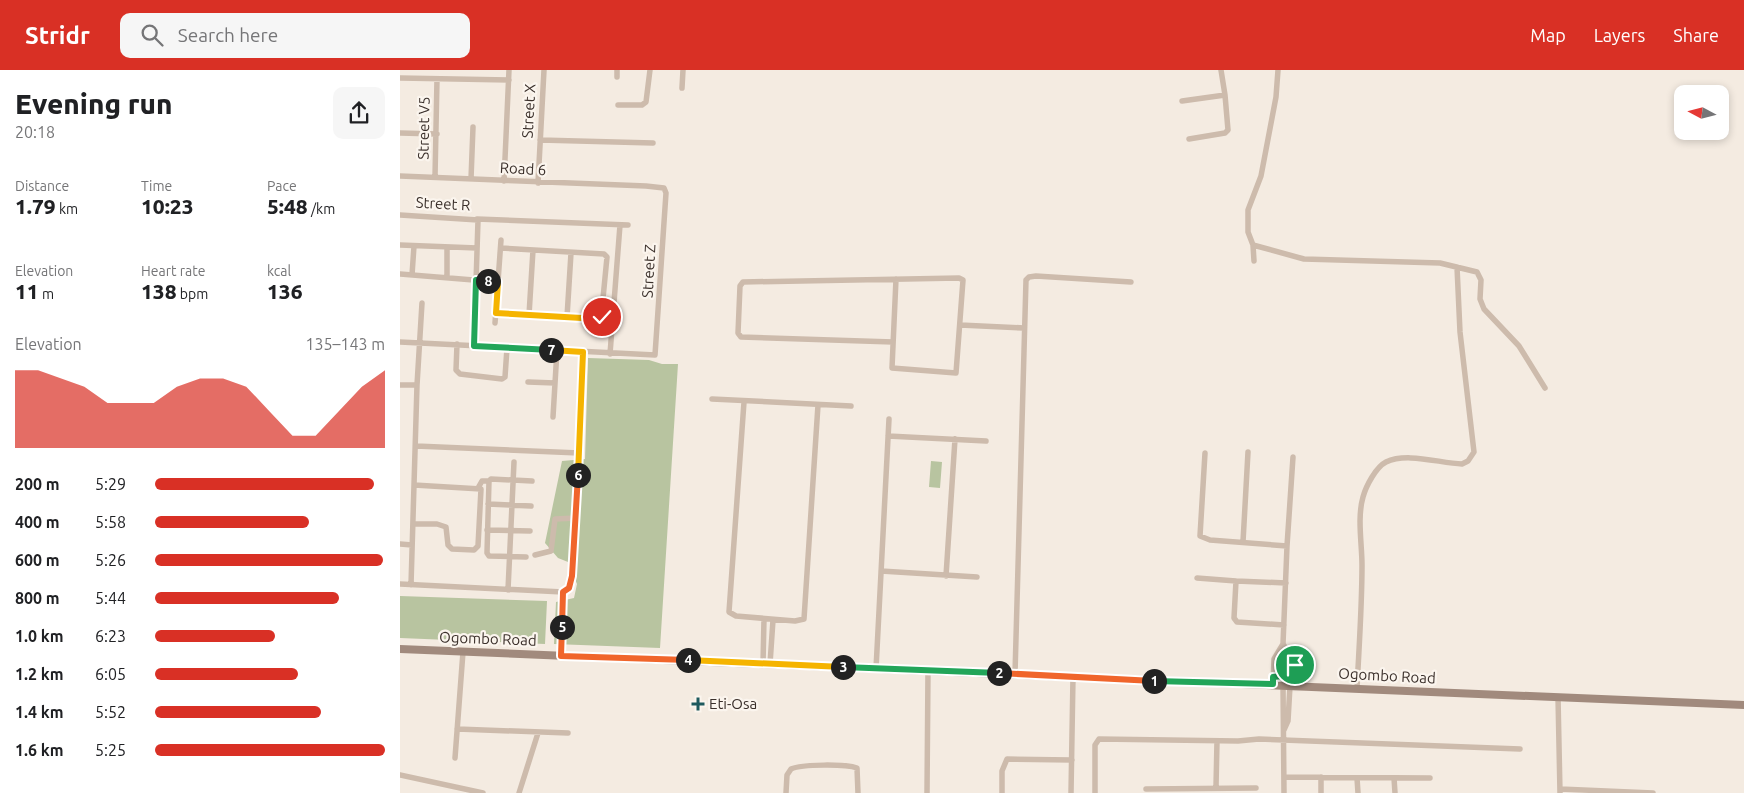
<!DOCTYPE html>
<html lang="en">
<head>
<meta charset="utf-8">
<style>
	:root { --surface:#fff; --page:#f6f6f6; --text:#202124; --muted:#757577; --accent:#d93025 }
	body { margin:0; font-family:Ubuntu,sans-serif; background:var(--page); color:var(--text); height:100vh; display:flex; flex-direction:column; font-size:19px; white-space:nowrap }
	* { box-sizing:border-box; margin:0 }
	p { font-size:16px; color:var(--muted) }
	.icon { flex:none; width:28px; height:28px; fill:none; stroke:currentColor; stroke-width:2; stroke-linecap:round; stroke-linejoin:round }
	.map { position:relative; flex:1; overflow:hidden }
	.sheet { display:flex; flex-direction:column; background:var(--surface); width:400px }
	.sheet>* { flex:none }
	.needle { width:32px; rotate:277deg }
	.tools { position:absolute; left:1274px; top:15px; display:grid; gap:10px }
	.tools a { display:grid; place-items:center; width:55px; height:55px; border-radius:10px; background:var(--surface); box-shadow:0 2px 8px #0003; font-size:25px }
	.pin { position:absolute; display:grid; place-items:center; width:42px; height:42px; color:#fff; margin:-21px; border:2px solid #fff; border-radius:50%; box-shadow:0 1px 5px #0007 }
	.km { position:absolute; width:25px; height:25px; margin:-12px; border-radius:50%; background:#222; color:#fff; font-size:14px; line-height:25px; text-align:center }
	.round { display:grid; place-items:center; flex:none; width:52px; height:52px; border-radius:10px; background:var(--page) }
	.summary { display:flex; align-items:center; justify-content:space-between; height:85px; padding:0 15px }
	h1 { font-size:28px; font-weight:800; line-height:38px }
	.metrics { display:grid; grid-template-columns:repeat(3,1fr); gap:8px; height:85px; padding:5px 15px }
	.metrics div { display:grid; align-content:center }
	.metrics b { font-size:21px; font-weight:800 }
	.metrics small { font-size:14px; font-weight:400 }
	.metrics p { font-size:14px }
	.chart { height:140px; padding:10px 15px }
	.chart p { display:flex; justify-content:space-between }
	.chart svg { width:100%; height:90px; margin-top:5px; fill:var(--accent); opacity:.7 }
	ul { padding:0 15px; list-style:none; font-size:16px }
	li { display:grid; grid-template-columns:80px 60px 1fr; align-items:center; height:38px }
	li i { height:12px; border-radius:6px; background:var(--accent) }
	header { display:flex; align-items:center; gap:30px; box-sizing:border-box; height:70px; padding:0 25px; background:var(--accent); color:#fff }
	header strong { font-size:24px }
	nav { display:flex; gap:28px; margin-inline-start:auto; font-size:18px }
	.search { width:350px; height:45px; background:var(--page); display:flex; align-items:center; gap:12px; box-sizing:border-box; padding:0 18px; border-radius:10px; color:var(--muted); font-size:19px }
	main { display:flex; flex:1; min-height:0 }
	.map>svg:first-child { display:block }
</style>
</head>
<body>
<header>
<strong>Stridr</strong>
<div class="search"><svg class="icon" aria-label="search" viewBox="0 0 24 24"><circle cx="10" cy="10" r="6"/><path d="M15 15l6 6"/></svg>Search here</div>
<nav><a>Map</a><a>Layers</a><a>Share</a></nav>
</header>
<main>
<section class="sheet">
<div class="summary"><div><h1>Evening run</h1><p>20:18</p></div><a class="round"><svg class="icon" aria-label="share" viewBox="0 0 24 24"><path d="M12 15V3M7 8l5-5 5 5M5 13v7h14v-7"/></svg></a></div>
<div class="metrics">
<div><p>Distance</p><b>1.79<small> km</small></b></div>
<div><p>Time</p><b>10:23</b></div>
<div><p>Pace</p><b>5:48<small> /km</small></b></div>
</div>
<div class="metrics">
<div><p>Elevation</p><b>11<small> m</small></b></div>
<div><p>Heart rate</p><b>138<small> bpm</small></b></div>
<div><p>kcal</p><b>136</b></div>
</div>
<div class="chart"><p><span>Elevation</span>135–143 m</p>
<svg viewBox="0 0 160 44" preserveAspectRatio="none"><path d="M0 44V6L10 6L20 10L30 14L40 22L50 22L60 22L70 14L80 10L90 10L100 14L110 26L120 38L130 38L140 26L150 14L160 6V44z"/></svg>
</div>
<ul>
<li><b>200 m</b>5:29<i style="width:95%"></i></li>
<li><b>400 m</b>5:58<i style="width:67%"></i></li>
<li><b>600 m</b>5:26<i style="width:99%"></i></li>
<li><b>800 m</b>5:44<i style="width:80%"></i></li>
<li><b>1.0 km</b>6:23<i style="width:52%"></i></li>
<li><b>1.2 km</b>6:05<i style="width:62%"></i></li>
<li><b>1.4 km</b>5:52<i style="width:72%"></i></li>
<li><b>1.6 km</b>5:25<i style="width:100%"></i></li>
</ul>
</section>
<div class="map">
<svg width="1344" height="723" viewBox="0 0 1344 723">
	<rect width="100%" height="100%" fill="#f4ebe1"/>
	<path fill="#b8c4a0" d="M 188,288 L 249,290 L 262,294 L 278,294 L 260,578 L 154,574 L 156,532 L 174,528 L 177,514 L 168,492 L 158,488 L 145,473 L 162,391 L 185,389 Z
		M 531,391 L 542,392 L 540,418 L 529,417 Z
		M 0,526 L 147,531 L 145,574 L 0,568 Z"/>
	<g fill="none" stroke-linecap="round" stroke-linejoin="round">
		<path stroke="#cdbbac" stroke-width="5.5" d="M 217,7 L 217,0
			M 0,8 L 109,10
			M 282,18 L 283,0
			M 782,31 L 825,25 L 821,0
			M 218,35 L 242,35 L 246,32 L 250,0
			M 0,63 L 37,64
			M 789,69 L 825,63 L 828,60 L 825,25
			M 140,70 L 253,73
			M 0,106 L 246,116 L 264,118 L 266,123 L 255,285 L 0,272
			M 35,107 L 37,9
			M 71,109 L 73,57
			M 104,111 L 109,0
			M 138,113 L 144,0
			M 0,145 L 78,150 L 74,276
			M 77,149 L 228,155
			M 0,175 L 77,178
			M 853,175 L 904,189 L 1040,193 L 1077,202 L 1081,210 L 1080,229 L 1084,239 L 1119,276 L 1145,318
			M 854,191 L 853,175 L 848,162 L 848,140 L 861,106 L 876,27 L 878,0
			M 0,204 L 98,212
			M 12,205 L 14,176
			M 47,207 L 47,177
			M 96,243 L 201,249 L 207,187 L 204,184 L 101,178
			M 129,245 L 133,180
			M 167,247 L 171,183
			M 95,253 L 101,170
			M 560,255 L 624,258
			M 493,272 L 341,267 L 338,263 L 340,216 L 343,212 L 559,208 L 563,210 L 556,303 L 492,298 L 496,209
			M 57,274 L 56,300 L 60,304 L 102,309 L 105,307 L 107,278
			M 210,284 L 220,155
			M 128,312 L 155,313
			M 0,315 L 17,315
			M 312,329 L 451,336
			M 344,332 L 329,542 L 336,546 L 395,551 L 404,549 L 418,335
			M 153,347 L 157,280
			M 488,366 L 586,371
			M 16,376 L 179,383
			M 805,383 L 800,466 L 810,470 L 887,476 L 883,574 L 874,589 L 873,614
			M 78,418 L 82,411 L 89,411
			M 88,434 L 131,436
			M 13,454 L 37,454 L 46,457 L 48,475 L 52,479 L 74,480 L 78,476 L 81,419 L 14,415
			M 87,460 L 130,461
			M 843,472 L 848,382
			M 0,474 L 12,475
			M 887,476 L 893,387
			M 135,485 L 151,481 L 155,449 L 176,448
			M 126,487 L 89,486 L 87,483 L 89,411 L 91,409 L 132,411
			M 481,501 L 577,507
			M 546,506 L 555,369
			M 797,508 L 836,511
			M 0,514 L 163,522 L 169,518 L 172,506 L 176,448 L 183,282
			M 11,515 L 17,315 L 22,233
			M 108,520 L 114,392
			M 884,555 L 837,552 L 834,548 L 836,511 L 886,513
			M 161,586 L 163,522
			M 363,594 L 364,549
			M 370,594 L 373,550
			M 476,599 L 489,349
			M 615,604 L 626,210 L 629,207 L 636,206 L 731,212
			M 873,607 L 889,606 L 894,602 L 894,590 L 883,574
			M 883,615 L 884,723
			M 957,618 C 959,577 962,536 962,495 C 962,474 957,448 963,427 C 966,416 976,397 986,392 C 1007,382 1039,393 1062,394 L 1068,391 L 1074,382 L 1060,262 L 1057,197
			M 1158,627 L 1160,723
			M 57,659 L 168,663
			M 884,660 L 888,651 L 890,616
			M 55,688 L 63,582
			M 0,705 L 83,723
			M 884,707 L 1030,708
			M 921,707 L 921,723
			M 957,708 L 958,723
			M 994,708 L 995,723
			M 816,717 L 817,671
			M 746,719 L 856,718
			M 1160,719 L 1253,723
			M 119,723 L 138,663
			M 386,723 L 387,705 L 391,699 C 402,694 446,694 457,698 L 458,723
			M 527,723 L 528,600
			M 602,723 L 602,701 L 607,689 L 672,690
			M 671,723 L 673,607
			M 695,723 L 695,675 L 699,669 L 838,671 L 859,669 L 1120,679"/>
		<path stroke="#a18a7d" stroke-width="8" d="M 0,579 L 1344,635"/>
	</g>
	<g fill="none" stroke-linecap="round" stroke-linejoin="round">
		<g stroke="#fff" stroke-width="10">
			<path id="split-1" d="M 754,611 L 873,614 L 873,607 L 892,605 L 895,595"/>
		</g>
		<g stroke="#fff" stroke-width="10">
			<path id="split-2" d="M 599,603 L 754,611"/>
		</g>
		<g stroke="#fff" stroke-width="10">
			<path id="split-3" d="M 443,597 L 599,603"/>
		</g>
		<g stroke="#fff" stroke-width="10">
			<path id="split-4" d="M 288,590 L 443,597"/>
		</g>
		<g stroke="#fff" stroke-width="10">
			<path id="split-5" d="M 162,557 L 161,586 L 288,590"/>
		</g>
		<g stroke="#fff" stroke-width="10">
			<path id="split-6" d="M 162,557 L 163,522 L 169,518 L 172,506 L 178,405"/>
		</g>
		<g stroke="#fff" stroke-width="10">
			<path id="split-7" d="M 151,280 L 183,282 L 178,405"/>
		</g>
		<g stroke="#fff" stroke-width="10">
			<path id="split-8" d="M 88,211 L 76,210 L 74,276 L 151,280"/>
		</g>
		<g stroke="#fff" stroke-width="10">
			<path id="split-9" d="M 88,211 L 98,212 L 96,243 L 199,249 L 202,247"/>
		</g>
		<use href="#split-1" stroke="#22a559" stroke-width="6"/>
		<use href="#split-2" stroke="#f0652b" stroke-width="6"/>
		<use href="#split-3" stroke="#22a559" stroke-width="6"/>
		<use href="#split-4" stroke="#f5b400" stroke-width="6"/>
		<use href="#split-5" stroke="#f0652b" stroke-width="6"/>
		<use href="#split-6" stroke="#f0652b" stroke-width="6"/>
		<use href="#split-7" stroke="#f5b400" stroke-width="6"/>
		<use href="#split-8" stroke="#22a559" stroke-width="6"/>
		<use href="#split-9" stroke="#f5b400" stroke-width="6"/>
	</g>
	<path fill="#1f5a5e" stroke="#fbf5ee" stroke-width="2" d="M295.5 626.5h5v5h5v5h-5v5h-5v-5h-5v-5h5z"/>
	<g text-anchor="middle" stroke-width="4.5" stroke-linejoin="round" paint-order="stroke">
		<g font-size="15" fill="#3b302b" stroke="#fbf5ee">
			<text transform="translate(129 41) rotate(-87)" y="5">Street X</text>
			<text transform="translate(24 58) rotate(-89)" y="5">Street V5</text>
			<text transform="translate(123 99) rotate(3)" y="5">Road 6</text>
			<text transform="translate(43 134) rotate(3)" y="5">Street R</text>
			<text transform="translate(249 201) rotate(-87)" y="5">Street Z</text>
			<text transform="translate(88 569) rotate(2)" y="5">Ogombo Road</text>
			<text transform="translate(987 606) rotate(3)" y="5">Ogombo Road</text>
		</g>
		<g font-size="15" fill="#3b302b" stroke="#fbf5ee" text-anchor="start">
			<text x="309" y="639">Eti-Osa</text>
		</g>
	</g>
</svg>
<div class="tools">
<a><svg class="needle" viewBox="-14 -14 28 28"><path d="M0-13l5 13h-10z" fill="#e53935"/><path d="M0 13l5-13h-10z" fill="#757577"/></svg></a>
</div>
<div class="pin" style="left:895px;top:595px;background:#1e9e55"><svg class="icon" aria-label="arrive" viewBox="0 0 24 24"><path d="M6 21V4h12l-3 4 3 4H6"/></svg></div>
<div class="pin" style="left:202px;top:247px;background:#d93025"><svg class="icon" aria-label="check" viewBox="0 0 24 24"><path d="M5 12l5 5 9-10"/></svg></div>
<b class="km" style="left:754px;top:611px">1</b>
<b class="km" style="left:599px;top:603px">2</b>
<b class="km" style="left:443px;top:597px">3</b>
<b class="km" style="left:288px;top:590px">4</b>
<b class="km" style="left:162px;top:557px">5</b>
<b class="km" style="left:178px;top:405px">6</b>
<b class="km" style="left:151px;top:280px">7</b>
<b class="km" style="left:88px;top:211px">8</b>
</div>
</main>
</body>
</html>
